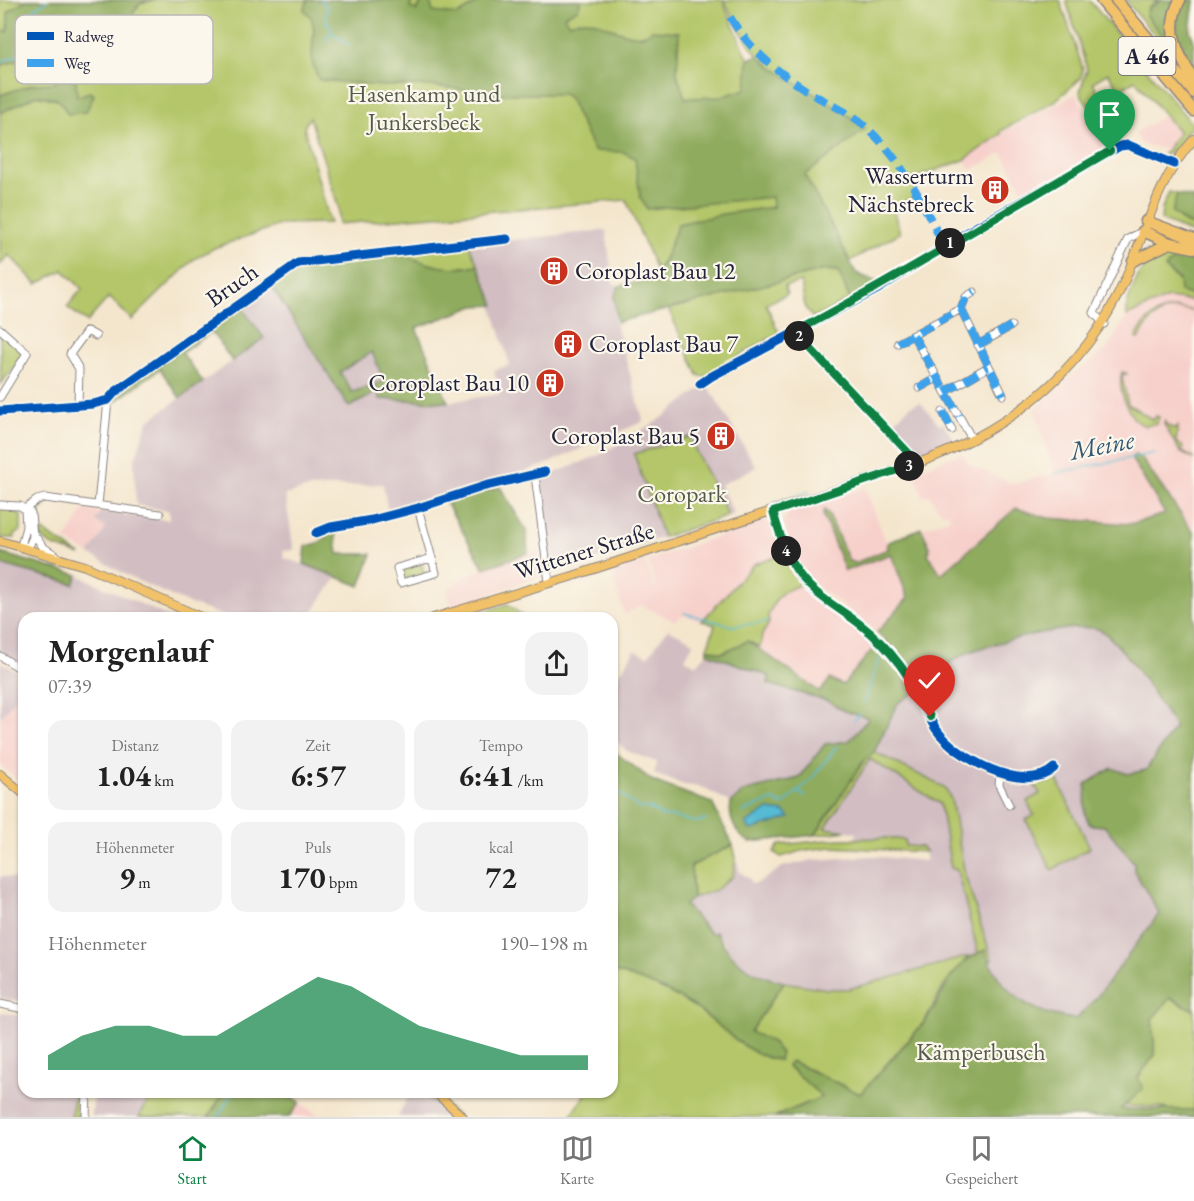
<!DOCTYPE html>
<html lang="de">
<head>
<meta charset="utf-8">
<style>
	:root { --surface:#fff; --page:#f2f2f2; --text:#222; --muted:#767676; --line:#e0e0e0; --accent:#0b8043 }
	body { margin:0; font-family:"EB Garamond",serif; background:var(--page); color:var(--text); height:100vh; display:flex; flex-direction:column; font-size:22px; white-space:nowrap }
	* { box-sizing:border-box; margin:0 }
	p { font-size:20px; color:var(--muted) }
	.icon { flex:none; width:33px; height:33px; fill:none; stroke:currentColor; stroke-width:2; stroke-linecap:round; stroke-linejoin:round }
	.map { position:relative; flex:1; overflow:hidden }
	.sheet { position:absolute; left:18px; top:612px; width:600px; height:486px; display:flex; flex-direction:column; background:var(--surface); border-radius:18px; box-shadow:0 2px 4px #0004 }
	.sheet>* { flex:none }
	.pin { position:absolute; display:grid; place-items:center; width:51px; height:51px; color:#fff; margin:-62px -26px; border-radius:50% 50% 50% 0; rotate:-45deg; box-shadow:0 0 6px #0007 }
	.pin .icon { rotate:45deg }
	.km { position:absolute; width:30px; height:30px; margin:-15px; border-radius:50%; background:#222; color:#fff; font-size:16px; line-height:30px; text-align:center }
	.round { display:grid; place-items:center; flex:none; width:63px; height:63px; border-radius:18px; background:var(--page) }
	.head { display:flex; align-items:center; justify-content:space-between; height:102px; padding:0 30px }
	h1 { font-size:33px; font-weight:700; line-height:45px }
	.metrics { display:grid; grid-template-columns:repeat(3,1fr); gap:9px; height:102px; padding:6px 30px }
	.metrics div { display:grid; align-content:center; border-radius:15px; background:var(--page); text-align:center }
	.metrics b { font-size:30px; font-weight:700 }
	.metrics small { font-size:16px; font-weight:400 }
	.metrics p { font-size:16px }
	.chart { height:168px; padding:12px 30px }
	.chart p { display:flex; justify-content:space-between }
	.chart svg { width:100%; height:108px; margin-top:6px; fill:var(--accent); opacity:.7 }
	.tab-bar { display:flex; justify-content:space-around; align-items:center; height:84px; border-top:2px solid var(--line); background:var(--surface); font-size:16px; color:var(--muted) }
	.tab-bar a { display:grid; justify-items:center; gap:3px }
	.tab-bar .current { color:var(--accent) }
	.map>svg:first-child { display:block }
</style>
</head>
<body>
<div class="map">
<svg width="1194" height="1117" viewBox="0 0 1194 1117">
	<rect width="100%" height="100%" fill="#fbf7ec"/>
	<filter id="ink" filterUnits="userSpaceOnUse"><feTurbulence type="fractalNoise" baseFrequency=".0167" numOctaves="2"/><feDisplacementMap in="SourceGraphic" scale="12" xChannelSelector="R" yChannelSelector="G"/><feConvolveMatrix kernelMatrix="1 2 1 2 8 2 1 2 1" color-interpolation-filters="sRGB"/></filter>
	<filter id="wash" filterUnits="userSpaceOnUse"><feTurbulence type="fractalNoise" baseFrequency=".008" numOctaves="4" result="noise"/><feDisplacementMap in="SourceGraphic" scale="24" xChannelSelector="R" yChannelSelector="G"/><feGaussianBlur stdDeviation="1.35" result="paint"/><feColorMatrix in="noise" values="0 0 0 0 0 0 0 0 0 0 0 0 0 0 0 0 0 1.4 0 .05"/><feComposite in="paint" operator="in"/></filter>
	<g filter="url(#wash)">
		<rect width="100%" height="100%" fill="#f4e6cd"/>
		<path fill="#f7d0cb" d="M 1076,94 L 1106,148 L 1026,196 L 1002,153 L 971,170 L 964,160 L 1001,134 Z
			M 1165,115 L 1179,133 L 1168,150 L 1141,144 L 1135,133 Z
			M 1168,298 L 1194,301 L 1194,533 L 1142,460 L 1131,457 L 1166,514 L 1130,524 L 1048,518 L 1016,508 L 941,574 L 929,555 L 930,547 L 922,528 L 950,518 L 948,512 L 944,514 L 934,503 L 930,495 L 923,497 L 914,471 L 962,453 L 970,465 L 1013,484 L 1054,473 L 1035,409 L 1067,379 L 1107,349 L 1127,316 Z
			M 865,488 L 889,549 L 855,563 L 849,561 L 828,513 L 824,511 L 823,515 L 845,570 L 891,554 L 908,598 L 877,632 L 816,585 L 805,574 L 791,548 L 782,522 L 788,513 Z
			M 84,509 L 101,512 L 95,521 L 106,528 L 89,554 L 65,540 Z
			M 765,521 L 772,525 L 782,555 L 754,564 L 702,621 L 684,615 L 674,621 L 641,605 L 625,615 L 611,571 L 645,561 L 659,598 L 648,560 Z
			M 539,550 L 543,576 L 452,606 L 447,591 L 463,578 L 484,568 Z
			M 801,584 L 876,645 L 843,686 L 820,692 L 769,658 L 760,647 L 762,635 L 769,623 L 768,616 L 775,601 L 783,592 Z
			M 23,688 L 24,691 L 24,789 L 21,787 L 24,785 L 0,765 L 0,718 Z
			M 300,1102 L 319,1117 L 289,1117 Z"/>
		<path fill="#d2bec2" d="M 606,230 L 613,283 L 619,286 L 614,297 L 615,322 L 643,419 L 642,422 L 542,466 L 388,512 L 383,484 L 309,488 L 285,495 L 294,550 L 283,551 L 284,558 L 338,576 L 308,618 L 230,618 L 187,603 L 130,577 L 89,554 L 106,528 L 95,521 L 101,512 L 169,520 L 169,511 L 136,505 L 134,462 L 148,421 L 263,339 L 240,305 L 270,284 L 349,407 L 371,386 L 352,392 L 340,372 L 372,351 L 384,381 L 380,399 L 448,402 L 500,394 L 494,370 L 510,365 L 492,306 L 495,304 L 469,245 Z
			M 707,384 L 756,467 L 720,485 L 734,514 L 728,516 L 689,437 L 635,455 L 663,537 L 557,572 L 553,569 L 549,564 L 541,479 L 601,454 L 659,420 Z
			M 920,402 L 940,425 L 943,423 L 954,441 L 917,455 L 889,427 L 910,406 Z
			M 0,564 L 73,584 L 78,575 L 169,617 L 173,614 L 183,618 L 24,618 L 24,665 L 0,652 Z
			M 1074,627 L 1098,628 L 1114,640 L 1175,727 L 1146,770 L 1128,774 L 1112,768 L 1090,825 L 1105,826 L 1134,863 L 1134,870 L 1159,914 L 1097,997 L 1076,1019 L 1058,1017 L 1023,1003 L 998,981 L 988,961 L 992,960 L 965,875 L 951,799 L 944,787 L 874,752 L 898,702 L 914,693 L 920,682 L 964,654 L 984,646 Z
			M 668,629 L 694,642 L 685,659 L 696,665 L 707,653 L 769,676 L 768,685 L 828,701 L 844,711 L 869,719 L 849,741 L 825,744 L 799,778 L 743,792 L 731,803 L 701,787 L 684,785 L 654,774 L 656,762 L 627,751 L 612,737 L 612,685 L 635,650 L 648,656 Z
			M 0,662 L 18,672 L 23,688 L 0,718 Z
			M 870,759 L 940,804 L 951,868 L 957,870 L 978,953 L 849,989 L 827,989 L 784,982 L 750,973 L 732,955 L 717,932 L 712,935 L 685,905 L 693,898 L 716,890 L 734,874 L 736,858 L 740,872 L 750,879 L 752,884 L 759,883 L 782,867 L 812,860 L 871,856 L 925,861 L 925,850 L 921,847 L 905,846 L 887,838 L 857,839 L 856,832 L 825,829 Z
			M 0,876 L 24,880 L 24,1002 L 0,998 Z
			M 0,1012 L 24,1016 L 24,1092 L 75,1092 L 71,1117 L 0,1117 Z
			M 94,1092 L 152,1092 L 152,1093 L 139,1117 L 92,1117 Z
			M 410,1092 L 421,1092 L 451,1117 L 398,1117 Z"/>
		<path fill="#b4c669" stroke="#6b7452" stroke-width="1.5" d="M 0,0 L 722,0 L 838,258 L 671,305 L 626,200 L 339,224 L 339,209 L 310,117 L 304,127 L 330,223 L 282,224 L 214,248 L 194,259 L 132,320 L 109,297 L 87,322 L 67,307 L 82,289 L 63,270 L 37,284 L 9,255 L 0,265 L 0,113 L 37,95 L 59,100 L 68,114 L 83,102 L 54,88 L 0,104 Z
			M 724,0 L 1060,0 L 1083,69 L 1081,78 L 1055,101 L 1001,131 L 1001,134 L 964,160 L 909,180 L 918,196 L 895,206 L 894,212 L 900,233 L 850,261 L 804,174 L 865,129 C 833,101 788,88 758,55 C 744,39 734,19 724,0 Z
			M 1066,0 L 1089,0 L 1193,125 L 1170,154 L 1164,154 L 1179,132 L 1135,80 L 1119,90 L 1108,73 L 1093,82 L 1101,98 L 1088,106 L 1080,92 L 1087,69 Z
			M 1125,0 L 1161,0 L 1154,2 L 1167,35 L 1166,16 L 1174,0 L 1178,0 L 1186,72 Z
			M 1169,192 L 1177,194 L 1172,212 L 1185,223 L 1194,226 L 1194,234 L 1161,220 L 1162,209 Z
			M 469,245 L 478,265 C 448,272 427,265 400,253 Z
			M 1175,249 L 1194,253 L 1194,260 L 1182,258 L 1165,268 L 1194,296 L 1194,301 L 1168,298 L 1127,316 C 1125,299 1142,262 1157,253 C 1162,249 1169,250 1175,249 Z
			M 825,270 L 838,271 L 850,299 L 813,318 L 805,307 L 801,282 L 785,286 L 787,294 L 766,304 L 779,333 L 704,377 L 698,375 L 668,308 Z
			M 1176,308 L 1194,311 C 1166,303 1150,316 1139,339 L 1136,338 C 1145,319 1155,311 1176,308 Z
			M 0,331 L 24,350 L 20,360 L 1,384 Z
			M 1122,372 L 1128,374 L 1123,374 L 1122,378 L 1128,404 L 1153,420 L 1156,416 L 1159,417 L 1157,423 L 1146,426 C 1128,421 1117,389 1122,372 Z
			M 1165,420 L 1166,425 L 1175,429 L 1178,426 L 1176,442 L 1183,447 L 1181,451 L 1194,459 L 1180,452 L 1164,424 Z
			M 689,437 L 728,516 L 663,537 L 634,454 Z
			M 47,504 L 40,511 L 41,530 L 80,555 L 51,545 L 41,537 L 36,512 L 40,506 Z
			M 0,508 L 11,509 L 21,515 L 21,530 L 14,535 L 15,538 L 0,538 Z
			M 782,555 L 801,584 L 783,592 L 775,601 L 768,616 L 769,623 L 762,635 L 760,647 L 748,641 L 721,653 L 707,648 L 715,625 L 702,621 L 754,564 Z
			M 421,562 L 425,575 L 403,579 L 400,570 Z
			M 508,604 L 525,618 L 458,618 L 459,618 Z
			M 874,752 L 944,787 L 951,799 L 965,875 L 992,960 L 988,961 L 985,951 L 978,953 L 957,870 L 951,868 L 940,804 L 870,759 L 825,828 L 846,831 L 815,835 L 863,762 Z
			M 1057,780 L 1090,848 L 1052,870 L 1026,820 L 1034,815 L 1027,801 L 1040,794 L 1035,785 Z
			M 887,838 L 905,840 L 905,846 L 921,847 L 926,852 L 832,847 L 805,850 L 781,857 L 774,852 L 779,845 L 838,839 Z
			M 733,845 L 736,858 L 733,876 L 716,890 L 693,898 L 691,866 Z
			M 969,956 L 945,984 L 925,1021 L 860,1094 L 791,1061 L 787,1066 L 823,1097 L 774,1117 L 570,1117 L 587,1092 L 612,1092 L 612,971 C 640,979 668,990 693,1006 C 719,1023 746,1056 779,1060 L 750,1032 L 784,982 L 827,989 L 849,989 Z
			M 1169,998 L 1194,1010 L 1194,1117 L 1159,1107 L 1122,1106 L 1138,1077 L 1155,1055 L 1152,1019 Z
			M 75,1092 L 81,1092 L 78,1117 L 71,1117 Z
			M 153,1092 L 224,1092 L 209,1117 L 139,1117 Z"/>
		<path fill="#8fab5d" stroke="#58664c" stroke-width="1.5" d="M 26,0 L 154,0 L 140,3 L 131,17 L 132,21 L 197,31 L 197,43 L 205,48 L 205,52 L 195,56 L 154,59 L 145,71 L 126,62 L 117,67 L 110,59 L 101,64 L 90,56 L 47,66 L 37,58 L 25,57 L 18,61 L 4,64 L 0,69 L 0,29 L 8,32 L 8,12 Z
			M 308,0 L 412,0 L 410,8 L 417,10 L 423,0 L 430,2 L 433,12 L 458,15 L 482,0 L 581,0 L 578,9 L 564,16 L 568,23 C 574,22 581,20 587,20 C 608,22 632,46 652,30 L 679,32 L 677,74 L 685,98 L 720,97 L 746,89 L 748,60 L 758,55 C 790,85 833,100 866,129 L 805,175 L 856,273 L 881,284 L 850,299 L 838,271 L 825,270 L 617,322 L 614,297 L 619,286 C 663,280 663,261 678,224 L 723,214 L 773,207 L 772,197 L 647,209 L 640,197 L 635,158 L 623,152 L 594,151 L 569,98 L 563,94 L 500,94 L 432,86 L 382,86 L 319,80 C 316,73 313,67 312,61 C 311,43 320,21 304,10 Z
			M 1161,0 L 1174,0 L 1166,16 L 1167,38 L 1164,38 L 1146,16 L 1148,8 Z
			M 1187,0 L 1194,0 L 1190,31 L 1194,41 L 1194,72 C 1182,49 1167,24 1187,0 Z
			M 60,77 L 76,80 L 77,96 L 90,92 L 94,95 L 86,112 L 68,114 L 59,100 L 37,95 L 0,113 L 0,95 L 34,84 L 55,83 Z
			M 1177,194 L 1194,198 L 1194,226 L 1185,223 L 1172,212 Z
			M 400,253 C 427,265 448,272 478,265 L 495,305 L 475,306 L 416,328 L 448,402 L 380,399 L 375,384 L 384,381 L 372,352 L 340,372 L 352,392 L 371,386 L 372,395 L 349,407 L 270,284 L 294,268 L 307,263 Z
			M 1175,258 L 1194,260 L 1194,296 L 1180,292 L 1179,280 L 1165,268 Z
			M 240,305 L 264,338 L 232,361 L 212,332 L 202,339 L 199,334 Z
			M 197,337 L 200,340 L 182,353 L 203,382 L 180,398 L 160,369 L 114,402 L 111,399 Z
			M 1135,455 L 1142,459 L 1194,533 L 1194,1010 L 1170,998 L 1152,1019 L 1155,1055 L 1138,1077 L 1143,1089 L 1121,1109 L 1194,1110 L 1194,1117 L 774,1117 L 822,1097 L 787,1065 L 791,1061 L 860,1094 C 881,1071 902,1048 923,1024 C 946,996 946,965 985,950 C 999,993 1032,1015 1076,1019 L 1097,997 L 1159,914 L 1134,870 L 1134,863 L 1105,826 L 1090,825 L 1085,814 L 1086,784 L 1112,768 L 1128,774 L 1146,770 L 1175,727 C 1159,703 1123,643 1100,630 C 1082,620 988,644 967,653 C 950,661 935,673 920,682 L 906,662 L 877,632 L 908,598 L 891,554 L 845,571 L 823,515 L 824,510 L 828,513 L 849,561 L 855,563 L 888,549 L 887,543 L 921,528 L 930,547 L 928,554 L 941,574 L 1016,508 L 1048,518 L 1130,524 L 1165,514 L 1131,458 Z
			M 500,487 L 526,530 L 528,553 L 484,568 L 446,503 Z
			M 335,530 L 338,554 L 372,554 L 360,586 L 304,564 L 306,546 L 319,543 Z
			M 0,553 L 78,575 L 74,584 L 0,564 Z
			M 748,641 L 820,692 L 830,679 L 843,685 L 876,645 L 902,674 L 914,693 L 898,703 L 874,752 L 863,762 L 815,835 L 750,842 C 736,836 728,819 731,803 L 743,792 L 799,778 L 825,744 L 849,741 L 869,718 L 844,711 L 828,701 L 768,684 L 769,676 L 707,653 L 707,648 L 721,653 Z
			M 612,750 L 653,781 L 712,803 L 733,845 L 691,866 L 693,898 L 685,905 L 711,934 L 716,932 C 731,962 752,975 784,982 L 750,1032 L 772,1042 L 781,1053 L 779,1060 C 747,1057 719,1023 693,1006 C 668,990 640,979 612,971 Z
			M 224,1092 L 291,1092 L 289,1095 L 300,1102 L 289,1117 L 209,1117 Z
			M 421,1092 L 430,1092 L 459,1117 L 451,1117 Z"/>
		<path fill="#55bad4" stroke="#3c6e88" stroke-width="1.5" d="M 767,810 L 784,812 L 790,818 L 751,830 L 746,824 Z"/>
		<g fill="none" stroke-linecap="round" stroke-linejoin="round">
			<path stroke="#55bad4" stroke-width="1.5" d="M 321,0 L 327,7 L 326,22 L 330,25 L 331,32 L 350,46
				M 327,42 L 327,36 L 331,33
				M 25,51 L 51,64 L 56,64 L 62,62 L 79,43 L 104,34 L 116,25 L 127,30 L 134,29 L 137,34 L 153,38 L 157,43 L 176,49 L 197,51
				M 0,62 L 40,47 L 38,42 C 3,27 28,14 47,0
				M 1056,473 L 1155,453
				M 773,503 L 809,492
				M 684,613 L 732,626 L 767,622
				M 864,703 L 879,658
				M 854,720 L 859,715
				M 612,788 L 639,808 L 649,808 L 664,817 C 678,814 690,826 706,820
				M 798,792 L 805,796
				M 743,812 L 773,800 L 783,805 L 810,781 L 837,746
				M 218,1117 L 233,1092"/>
		</g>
	</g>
	<g filter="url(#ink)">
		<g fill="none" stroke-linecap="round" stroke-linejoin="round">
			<g stroke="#8b8484" stroke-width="9">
				<path id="minor" d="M 961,309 L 1003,395
					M 1104,324 L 1094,313 L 1128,239 L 1143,231
					M 0,329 L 27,353 L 0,397
					M 795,332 L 918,463
					M 913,335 L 972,439
					M 898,343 L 961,309 L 966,297 L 974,292
					M 978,345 L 1011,326
					M 700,384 L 712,376 L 878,289 L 974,228 L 1120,146 L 1128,145 L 1174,164
					M 919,388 L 937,378
					M 945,392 L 988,367
					M 78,405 L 79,369 L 70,354 L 87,331 L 96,336
					M 0,411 L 93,404 L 108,400 L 115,392 L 298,263 L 507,239
					M 943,412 L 952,430
					M 535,475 L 549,582
					M 0,505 L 20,506 L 31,513 L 33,537 L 29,546 L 24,547
					M 98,505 L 108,400
					M 418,508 L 436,573 L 401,583 L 397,568 L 432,558
					M 25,509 L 37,500 L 45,498 L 160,514
					M 773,512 C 780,533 786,556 799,575 C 814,596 839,608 859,623 C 872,634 884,646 895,659 C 914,680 921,706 936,729 C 955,757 1025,796 1054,768
					M 33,533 L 43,547 L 57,556
					M 316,533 L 331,527 L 372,520 L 418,508 L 485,486 L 545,472
					M 21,546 L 26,527 L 25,509
					M 0,656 L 24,671
					M 1000,773 L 999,785 L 1009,805
					M 0,1004 L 24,1009
					M 86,1117 L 87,1092"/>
			</g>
			<g stroke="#8b8484" stroke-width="10">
				<path id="major" d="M 0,541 L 85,566 L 203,618
					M 433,618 L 573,576 L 918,463 C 1018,427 1096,361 1133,260 C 1150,216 1162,175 1194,139
					M 0,774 L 24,794
					M 435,1092 L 463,1117"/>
			</g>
			<g stroke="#8b8484" stroke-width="13">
				<path id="highway" d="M 1101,0 L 1194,111
					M 1116,0 L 1194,93
					M 1180,0 C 1164,29 1178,55 1194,80
					M 1146,221 L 1194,239
					M 1143,231 L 1170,243 L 1194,248
					M 1133,261 L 1170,243"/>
			</g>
			<use href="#minor" stroke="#fff" stroke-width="7"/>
			<use href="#major" stroke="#f2c26a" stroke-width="8"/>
			<use href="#highway" stroke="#f2c26a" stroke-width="10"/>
			<path stroke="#3ea2ec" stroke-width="8" stroke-dasharray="15 8" stroke-linecap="butt" d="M 730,17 C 751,53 785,78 821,99 C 834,106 848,112 860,122 C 901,156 921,200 944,246
				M 961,309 L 1003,395
				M 913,335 L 959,416
				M 898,343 L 961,309 L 966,297 L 974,292
				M 978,345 L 1011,326
				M 919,388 L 937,378
				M 945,392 L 988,367
				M 943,412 L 952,430"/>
			<g stroke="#fbf7ec" stroke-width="13">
				<path id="cycleway" d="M 700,384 L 712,376 L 878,289 L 974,228 L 1120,146 L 1128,145 L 1174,164
					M 0,411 L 93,404 L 108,400 L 115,392 L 298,263 L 507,239
					M 773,512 C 780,533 786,556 799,575 C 814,596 839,608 859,623 C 872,634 884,646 895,659 C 914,680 921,706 936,729 C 955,757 1025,796 1054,768
					M 316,533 L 331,527 L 372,520 L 418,508 L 485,486 L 545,472"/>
			</g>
			<use href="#cycleway" stroke="#0057b8" stroke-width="9"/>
		</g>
	</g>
	<g fill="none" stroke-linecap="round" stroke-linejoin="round" filter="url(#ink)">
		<g stroke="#fff" stroke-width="12">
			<path id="route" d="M 930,717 C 914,681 892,649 861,625 C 841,609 816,597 800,575 C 786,557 780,534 773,512 L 918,463 L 795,332 C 902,276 1005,211 1110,151"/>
		</g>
		<use href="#route" stroke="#0b8043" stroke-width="8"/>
	</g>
	<defs>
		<g id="building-disc" transform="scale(1.5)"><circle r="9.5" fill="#c8321e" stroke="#fbf7ec"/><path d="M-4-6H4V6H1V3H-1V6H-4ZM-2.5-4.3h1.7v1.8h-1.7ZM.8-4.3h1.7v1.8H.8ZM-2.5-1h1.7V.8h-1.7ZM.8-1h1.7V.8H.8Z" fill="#fff"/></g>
	</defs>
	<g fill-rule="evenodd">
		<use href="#building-disc" x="995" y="190"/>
		<use href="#building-disc" x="554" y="271"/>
		<use href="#building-disc" x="568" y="344"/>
		<use href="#building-disc" x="550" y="383"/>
		<use href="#building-disc" x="721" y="436"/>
	</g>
	<g text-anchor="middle" stroke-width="4.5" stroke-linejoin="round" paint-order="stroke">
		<rect fill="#fbf7ec" stroke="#636270" stroke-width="1.5" x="1118.5" y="37" width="57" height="38" rx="4.5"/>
		<g font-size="22" font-weight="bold" fill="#22223b">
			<text x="1147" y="64">A 46</text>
		</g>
		<g font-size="24" fill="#555b4b" stroke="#fbf7ec">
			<text x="424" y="102">Hasenkamp und<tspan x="424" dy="28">Junkersbeck</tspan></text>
			<text x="682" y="502">Coropark</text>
			<text x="981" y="1060">Kämperbusch</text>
		</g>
		<g font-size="24" fill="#22223b" stroke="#fbf7ec" text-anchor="end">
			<text x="974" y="184">Wasserturm<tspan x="974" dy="28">Nächstebreck</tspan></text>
			<text x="575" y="279" text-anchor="start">Coroplast Bau 12</text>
			<text x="589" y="352" text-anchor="start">Coroplast Bau 7</text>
			<text x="529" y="391">Coroplast Bau 10</text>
			<text x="700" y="444">Coroplast Bau 5</text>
		</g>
		<g font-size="24" fill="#22223b" stroke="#fbf7ec">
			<text transform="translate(232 285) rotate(-35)" y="8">Bruch</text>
			<text transform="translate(584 551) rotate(-17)" y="8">Wittener Straße</text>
		</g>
		<g font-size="26" font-style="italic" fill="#345771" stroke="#fbf7ec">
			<text transform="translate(1102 445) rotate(-11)" y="9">Meine</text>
		</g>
	</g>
	<rect x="15" y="15" width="198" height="69" rx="9" fill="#fbf7ec" stroke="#bab7b7" stroke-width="1.5"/>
	<rect x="27" y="32" width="27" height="8" fill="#0057b8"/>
	<rect x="27" y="59" width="27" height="8" fill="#3ea2ec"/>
	<g font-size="16" fill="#22223b">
		<text x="64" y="42">Radweg</text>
		<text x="64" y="69">Weg</text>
	</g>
</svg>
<div class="pin" style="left:1110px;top:151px;background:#1e9e55"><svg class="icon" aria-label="arrive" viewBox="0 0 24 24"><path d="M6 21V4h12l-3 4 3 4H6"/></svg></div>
<div class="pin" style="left:930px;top:717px;background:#d93025"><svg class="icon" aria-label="check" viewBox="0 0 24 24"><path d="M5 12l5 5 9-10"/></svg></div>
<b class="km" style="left:950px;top:243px">1</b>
<b class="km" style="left:799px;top:336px">2</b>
<b class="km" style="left:909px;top:466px">3</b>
<b class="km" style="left:786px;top:551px">4</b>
<section class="sheet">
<div class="head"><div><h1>Morgenlauf</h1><p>07:39</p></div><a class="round"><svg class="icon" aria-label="share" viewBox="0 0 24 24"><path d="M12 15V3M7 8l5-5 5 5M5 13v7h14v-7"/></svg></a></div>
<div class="metrics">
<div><p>Distanz</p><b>1.04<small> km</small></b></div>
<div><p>Zeit</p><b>6:57</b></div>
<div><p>Tempo</p><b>6:41<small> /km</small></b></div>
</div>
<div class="metrics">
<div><p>Höhenmeter</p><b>9<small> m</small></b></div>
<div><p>Puls</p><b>170<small> bpm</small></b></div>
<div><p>kcal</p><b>72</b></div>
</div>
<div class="chart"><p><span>Höhenmeter</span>190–198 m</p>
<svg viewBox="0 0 160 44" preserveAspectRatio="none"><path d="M0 44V38L10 30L20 26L30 26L40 30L50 30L60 22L70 14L80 6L90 10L100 18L110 26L120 30L130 34L140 38L150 38L160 38V44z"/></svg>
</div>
</section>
</div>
<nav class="tab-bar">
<a class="current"><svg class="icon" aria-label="home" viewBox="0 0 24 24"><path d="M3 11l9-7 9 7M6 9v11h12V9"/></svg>Start</a>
<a><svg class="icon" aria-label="map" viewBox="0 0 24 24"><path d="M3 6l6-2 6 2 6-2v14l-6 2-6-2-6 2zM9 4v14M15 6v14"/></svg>Karte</a>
<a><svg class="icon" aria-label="saved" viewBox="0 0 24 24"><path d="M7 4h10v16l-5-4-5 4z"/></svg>Gespeichert</a>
</nav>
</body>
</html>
